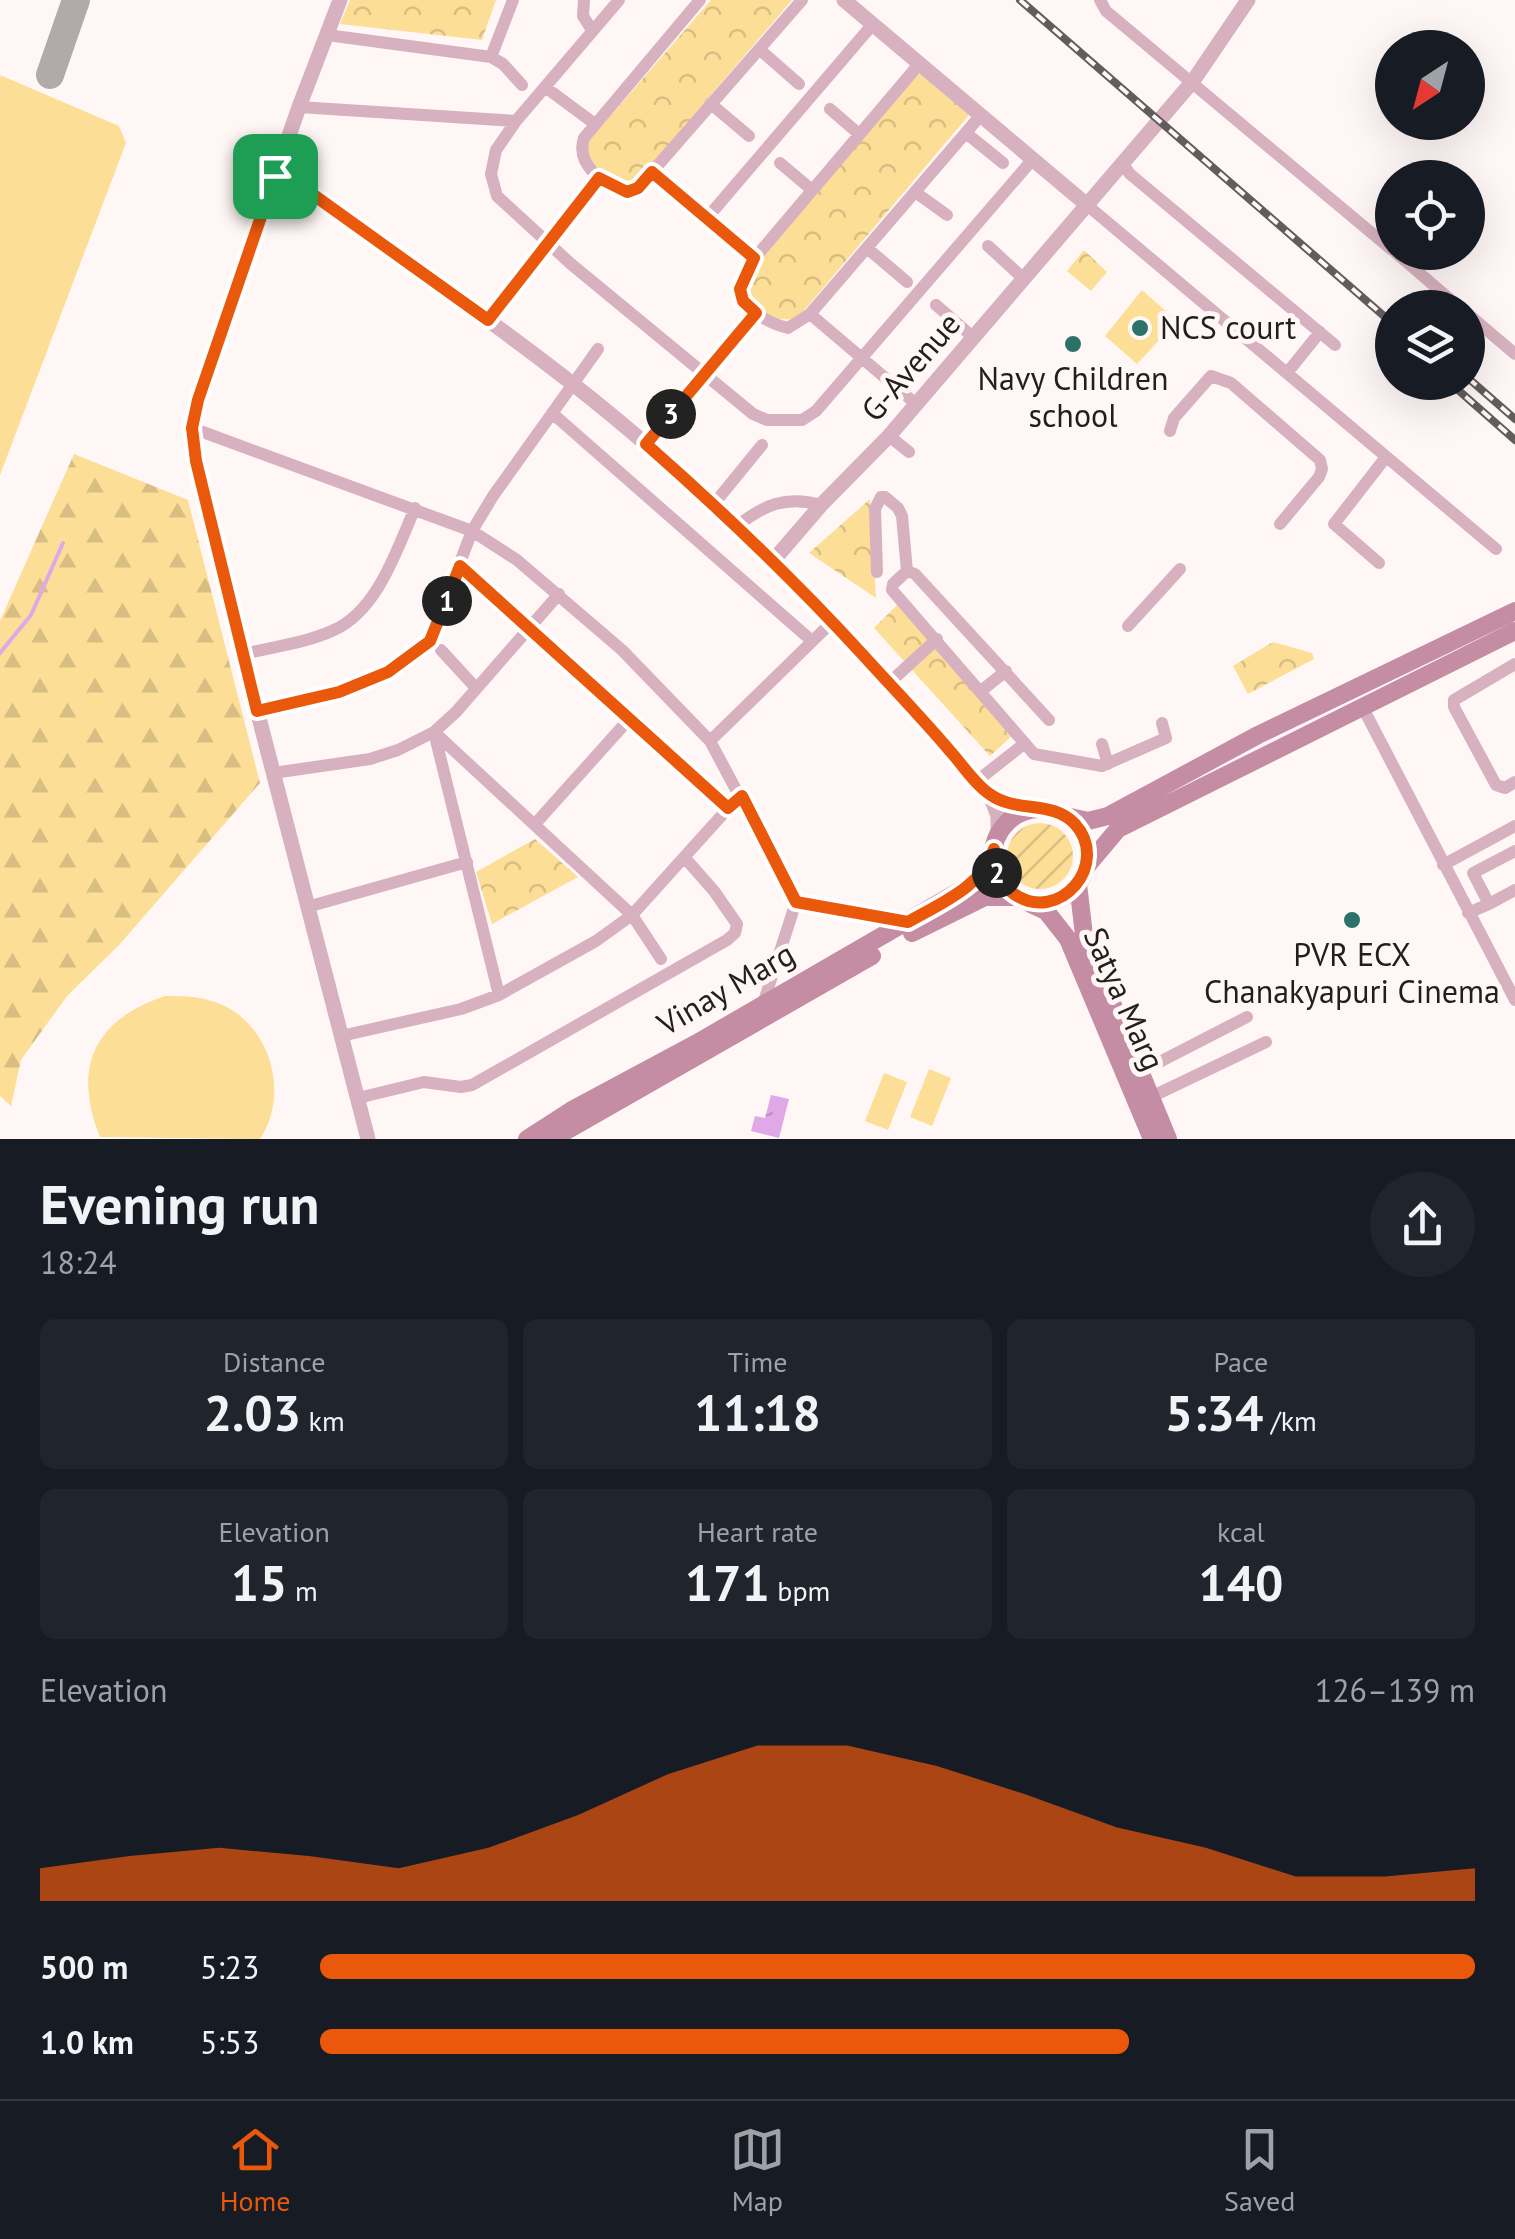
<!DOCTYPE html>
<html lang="en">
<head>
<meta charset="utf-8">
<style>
	:root { --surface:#171b24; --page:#20242c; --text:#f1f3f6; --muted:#9ea1a6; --line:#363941; --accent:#ea580c }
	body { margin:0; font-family:"PT Sans",sans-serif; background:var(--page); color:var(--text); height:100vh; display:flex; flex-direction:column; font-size:38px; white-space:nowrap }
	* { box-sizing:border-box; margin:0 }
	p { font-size:32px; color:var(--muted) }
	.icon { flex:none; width:55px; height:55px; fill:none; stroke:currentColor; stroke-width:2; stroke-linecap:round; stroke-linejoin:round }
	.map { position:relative; height:1139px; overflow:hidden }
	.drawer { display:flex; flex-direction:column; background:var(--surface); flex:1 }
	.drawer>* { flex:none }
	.needle { width:65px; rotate:216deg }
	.controls { position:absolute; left:1375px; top:30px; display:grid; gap:20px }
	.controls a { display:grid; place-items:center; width:110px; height:110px; border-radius:50%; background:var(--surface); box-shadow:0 10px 40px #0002; font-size:50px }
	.pin { position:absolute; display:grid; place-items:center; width:85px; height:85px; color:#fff; margin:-42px; border-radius:20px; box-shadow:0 5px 15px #0006 }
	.km { position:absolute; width:50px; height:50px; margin:-25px; border-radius:50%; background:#222; color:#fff; font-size:28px; line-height:50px; text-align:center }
	.round { display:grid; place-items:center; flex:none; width:105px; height:105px; border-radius:52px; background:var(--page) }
	.summary { display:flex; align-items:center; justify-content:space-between; height:170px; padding:0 40px }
	h1 { font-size:55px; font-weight:600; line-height:75px }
	.stats { display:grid; grid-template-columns:repeat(3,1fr); gap:15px; height:170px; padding:10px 40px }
	.stats div { display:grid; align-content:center; border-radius:15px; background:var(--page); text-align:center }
	.stats b { font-size:50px; font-weight:600 }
	.stats small { font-size:28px; font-weight:400 }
	.stats p { font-size:28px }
	.chart { height:280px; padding:20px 40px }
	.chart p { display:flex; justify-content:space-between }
	.chart svg { width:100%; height:180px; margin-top:10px; fill:var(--accent); opacity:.7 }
	ul { padding:0 40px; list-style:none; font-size:32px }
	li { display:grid; grid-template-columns:160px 120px 1fr; align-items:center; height:75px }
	li i { height:25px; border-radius:12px; background:var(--accent) }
	.dock { display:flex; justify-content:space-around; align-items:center; height:140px; border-top:2px solid var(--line); background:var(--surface); font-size:28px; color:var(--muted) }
	.dock a { display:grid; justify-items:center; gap:5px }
	.dock .current { color:var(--accent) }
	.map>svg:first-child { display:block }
</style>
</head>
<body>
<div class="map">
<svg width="1515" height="1139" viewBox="0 0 1515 1139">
	<defs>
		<pattern id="forest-firs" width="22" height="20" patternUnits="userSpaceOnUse" patternTransform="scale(2.5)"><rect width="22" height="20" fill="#fcde97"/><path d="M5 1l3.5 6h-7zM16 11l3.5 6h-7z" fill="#d8be82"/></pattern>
		<pattern id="park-crowns" width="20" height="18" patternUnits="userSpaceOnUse" patternTransform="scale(2.5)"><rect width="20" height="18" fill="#fcde97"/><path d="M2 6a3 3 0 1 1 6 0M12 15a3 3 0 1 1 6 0" fill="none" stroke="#d8be82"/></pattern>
		<pattern id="garden-furrows" width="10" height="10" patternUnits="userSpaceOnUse" patternTransform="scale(2.5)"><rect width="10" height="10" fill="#fcde97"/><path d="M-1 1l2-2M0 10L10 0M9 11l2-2" fill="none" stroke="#d8be82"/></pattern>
		<pattern id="water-ripples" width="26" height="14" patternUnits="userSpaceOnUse" patternTransform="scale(2.5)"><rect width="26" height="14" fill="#e0a8e7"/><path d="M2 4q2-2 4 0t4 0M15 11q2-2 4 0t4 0" fill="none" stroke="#c090c6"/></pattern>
	</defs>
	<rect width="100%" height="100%" fill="#fef7f6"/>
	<path fill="#fcde97" d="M 0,75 L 119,126 L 126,143 L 0,475 Z
		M 1142,290 L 1177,321 L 1137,364 L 1105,336 Z
		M 165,996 C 185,996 201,996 220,1004 C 271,1025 290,1094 260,1139 L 100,1137 C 72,1067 94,1020 165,996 Z
		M 929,1069 L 951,1078 L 932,1126 L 910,1117 Z
		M 884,1073 L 907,1082 L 888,1130 L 865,1121 Z"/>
	<path fill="url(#forest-firs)" d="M 74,454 L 188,500 L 260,783 L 119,945 L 67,996 L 21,1060 L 11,1106 L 0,1096 L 0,621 Z"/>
	<path fill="url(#park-crowns)" d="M 350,0 L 496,0 L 482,40 L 340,24 Z
		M 711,0 L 792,0 L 635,184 L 617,184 L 589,160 L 587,143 Z
		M 918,72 L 969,115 L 796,320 L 770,318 L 746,298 L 745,277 Z
		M 1084,250 L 1107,272 L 1091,291 L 1067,271 Z
		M 870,499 L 876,598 L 809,553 Z
		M 900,602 L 1015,733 L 990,756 L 874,628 Z
		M 1273,642 L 1312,653 L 1314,659 L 1248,694 L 1233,666 Z
		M 535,839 L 578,877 L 492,924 L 476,872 Z"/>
	<path fill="url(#garden-furrows)" d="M1007 856a33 33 0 1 1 66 0a33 33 0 1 1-66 0Z"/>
	<path fill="url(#water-ripples)" d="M 771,1095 L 789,1099 L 779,1138 L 751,1131 L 755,1116 L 765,1118 Z"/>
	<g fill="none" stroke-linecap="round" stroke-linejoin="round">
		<path stroke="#e0a8e7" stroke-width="4" d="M 0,653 L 31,615 L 63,543"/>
		<path stroke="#b0aaa9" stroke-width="28" d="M 50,75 L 76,0"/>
		<path stroke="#d7b1bf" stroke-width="12" d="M 584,0 L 583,16 L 592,30
			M 619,0 L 516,121 L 496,150 L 491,174 L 497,196 L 571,264 L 753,414 L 767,420 L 802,420 L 816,411 L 1033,159
			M 700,0 L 584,138 C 575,165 604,185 627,192 L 638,188 L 802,0
			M 1100,0 L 1106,11 L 1392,250
			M 327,35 L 491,57 L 503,64 L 522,85
			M 759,49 L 799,84
			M 491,57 L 513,0
			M 920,63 L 754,259 L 740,289 C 746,310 767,323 788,328 L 810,314 L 981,115
			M 545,87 L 595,124
			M 711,104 L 749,136
			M 299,107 L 516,121
			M 830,109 L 859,134
			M 966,133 L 1003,163
			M 780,163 L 812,190
			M 1122,163 L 1130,174 L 1335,345
			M 652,172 L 754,259
			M 915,192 L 947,215
			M 1087,205 L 1496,549
			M 707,218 L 873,24
			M 988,246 L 1024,279
			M 867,248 L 907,282
			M 1395,252 L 1460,308
			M 936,305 L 974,338
			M 810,314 L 916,404
			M 1468,314 L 1515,354
			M 488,320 L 599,178
			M 1287,373 L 1320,332
			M 552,413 L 812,641
			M 192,428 L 472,531 L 517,560 L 622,650 L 710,741 L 796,902
			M 1170,431 L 1174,418 L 1211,376 L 1231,383 L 1320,460 L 1322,469 L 1319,477 L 1280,524
			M 889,436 L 909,452
			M 646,444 L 756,313
			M 713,505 L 762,445
			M 736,527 C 763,505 786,495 821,505
			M 1379,563 L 1334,524 L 1386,457
			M 459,566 L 728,808
			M 877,572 L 875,509 L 881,497 L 885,497 L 898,508 L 902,516 L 907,571
			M 1128,626 L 1180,569
			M 441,650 L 475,687
			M 243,654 C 272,647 306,643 334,630 C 378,610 397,549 415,508
			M 1515,664 L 1454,700 L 1454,707 L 1496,785 L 1505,788 L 1515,782
			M 889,683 L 937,639
			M 981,691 L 1006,671
			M 1362,706 L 1515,1000
			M 257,711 L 339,692 L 373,679 L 389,672 L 430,641 L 472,531 L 493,496 L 598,349
			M 1049,720 L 915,574 L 907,571 L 893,584 L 892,590 L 1034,754 L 1102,766 L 1166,738 L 1162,723
			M 434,732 L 632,915 L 596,941 L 499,995 Z
			M 710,741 L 832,622
			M 1102,744 L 1108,764
			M 273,773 L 370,759 L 398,750 L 434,732 L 456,712 L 559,594
			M 977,781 L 1025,743
			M 535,824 L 631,717
			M 1443,865 L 1515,826
			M 1489,904 L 1515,890
			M 307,907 L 467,862
			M 1468,913 L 1489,904 L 1473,873 L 1515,851
			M 661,959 L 632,915 L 732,804
			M 763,1004 L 796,902 L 909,922
			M 341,1036 L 461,1009 L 499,995
			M 1140,1072 L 1247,1017
			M 1151,1097 L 1266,1042
			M 358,1098 L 424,1082 L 461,1087 L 472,1085 L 727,940 L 735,933 L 737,924 L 714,891 L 685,858"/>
		<path stroke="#d7b1bf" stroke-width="15" d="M 340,0 L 299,107 L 197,400 L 192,428 L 213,540 L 368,1139
			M 844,0 L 1087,205
			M 275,175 C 340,210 399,255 458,298 C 515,340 573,382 627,428 C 759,539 875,667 990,795 L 998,816 L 998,835
			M 772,562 L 821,505 L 889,436 L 1193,81 L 1248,0
			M 990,795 L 1031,809"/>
		<path stroke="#c48da3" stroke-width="18" d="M993 856a47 47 0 1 1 94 0a47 47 0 1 1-94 0Z
			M 1066,816 L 1088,821 L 1108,816 L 1258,735 L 1515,611
			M 1086,867 L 1118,829 L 1515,631
			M 1078,884 L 1084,935 L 1168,1139
			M 1031,904 L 1046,911 L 1068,939 L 1152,1139
			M 912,933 L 985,897 L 1018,897
			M 527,1139 L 572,1110 L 697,1043 L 963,889 L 986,869 L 993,849
			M 552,1139 L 872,956"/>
		<g stroke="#625d5c" stroke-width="8">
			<path id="rail" d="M 1020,0 L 1392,323
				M 1468,378 L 1515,419
				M 1449,382 L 1515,440"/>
		</g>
		<use href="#rail" stroke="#fef7f6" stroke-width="4" stroke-dasharray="11" stroke-linecap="butt"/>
	</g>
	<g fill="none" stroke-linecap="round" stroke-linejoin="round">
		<g stroke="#fff" stroke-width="20">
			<path id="route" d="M 652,172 L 754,258 L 740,289 L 743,301 L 756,313 L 646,444 C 721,510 795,581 863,655 C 892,687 922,718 950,751 C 962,764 976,786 991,795 C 1017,813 1053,800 1075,824 C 1111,864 1059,925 1014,894 C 998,883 994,868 994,849 C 982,887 941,903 908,922 L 796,902 L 742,796 L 728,808 L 460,566 L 430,641 L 388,672 L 339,692 L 257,711 L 196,461 L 192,428 L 198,400 L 275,176 L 315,196 L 488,320 L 599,178 L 627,192 L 638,188 Z"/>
		</g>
		<use href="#route" stroke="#ea580c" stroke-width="12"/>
	</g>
	<g fill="#2c7268" stroke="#fef7f6" stroke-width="4">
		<circle cx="1140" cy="328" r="10"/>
		<circle cx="1073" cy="344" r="10"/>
		<circle cx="1352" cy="920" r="10"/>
	</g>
	<g text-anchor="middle" stroke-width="10" stroke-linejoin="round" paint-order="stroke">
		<g font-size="32" fill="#221e1d" stroke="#fef7f6">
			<text x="1160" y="339" text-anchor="start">NCS court</text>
			<text x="1073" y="390">Navy Children<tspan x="1073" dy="37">school</tspan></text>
			<text x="1352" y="966">PVR ECX<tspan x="1352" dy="37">Chanakyapuri Cinema</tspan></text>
		</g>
		<g font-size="32" fill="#221e1d" stroke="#fef7f6">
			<text transform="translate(911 367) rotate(-49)" y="11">G-Avenue</text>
			<text transform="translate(726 989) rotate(-30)" y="11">Vinay Marg</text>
			<text transform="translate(1124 999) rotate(66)" y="11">Satya Marg</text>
		</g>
	</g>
</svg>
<div class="controls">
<a><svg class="needle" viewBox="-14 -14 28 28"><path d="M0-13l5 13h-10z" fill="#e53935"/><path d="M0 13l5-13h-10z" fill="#9ea1a6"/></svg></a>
<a><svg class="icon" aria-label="locate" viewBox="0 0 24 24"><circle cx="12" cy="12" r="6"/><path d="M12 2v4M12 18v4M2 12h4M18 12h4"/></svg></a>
<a><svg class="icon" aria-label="layers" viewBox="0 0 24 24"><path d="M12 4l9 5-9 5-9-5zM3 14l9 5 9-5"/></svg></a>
</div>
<div class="pin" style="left:275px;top:176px;background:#1e9e55"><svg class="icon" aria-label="arrive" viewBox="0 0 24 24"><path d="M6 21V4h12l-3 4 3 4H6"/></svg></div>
<b class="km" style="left:447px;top:601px">1</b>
<b class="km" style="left:997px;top:873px">2</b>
<b class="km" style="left:671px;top:414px">3</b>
</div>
<section class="drawer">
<div class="summary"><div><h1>Evening run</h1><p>18:24</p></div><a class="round"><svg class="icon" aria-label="share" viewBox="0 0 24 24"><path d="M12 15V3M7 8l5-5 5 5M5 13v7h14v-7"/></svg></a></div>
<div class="stats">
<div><p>Distance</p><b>2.03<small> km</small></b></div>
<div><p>Time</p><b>11:18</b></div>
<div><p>Pace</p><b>5:34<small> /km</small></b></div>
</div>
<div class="stats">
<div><p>Elevation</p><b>15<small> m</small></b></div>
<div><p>Heart rate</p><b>171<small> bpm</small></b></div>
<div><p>kcal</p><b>140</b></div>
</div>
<div class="chart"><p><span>Elevation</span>126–139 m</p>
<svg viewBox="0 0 160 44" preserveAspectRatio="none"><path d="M0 44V36L10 33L20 31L30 33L40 36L50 31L60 23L70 13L80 6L90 6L100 11L110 18L120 26L130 31L140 38L150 38L160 36V44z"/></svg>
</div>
<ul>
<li><b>500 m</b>5:23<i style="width:100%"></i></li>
<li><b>1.0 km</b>5:53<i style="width:70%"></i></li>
</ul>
</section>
<nav class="dock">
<a class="current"><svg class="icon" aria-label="home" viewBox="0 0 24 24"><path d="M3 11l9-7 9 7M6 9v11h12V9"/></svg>Home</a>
<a><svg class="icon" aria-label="map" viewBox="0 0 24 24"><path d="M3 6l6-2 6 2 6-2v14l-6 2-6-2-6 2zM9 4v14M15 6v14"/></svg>Map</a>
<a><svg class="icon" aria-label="saved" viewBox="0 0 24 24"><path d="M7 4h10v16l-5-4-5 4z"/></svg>Saved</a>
</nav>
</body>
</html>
